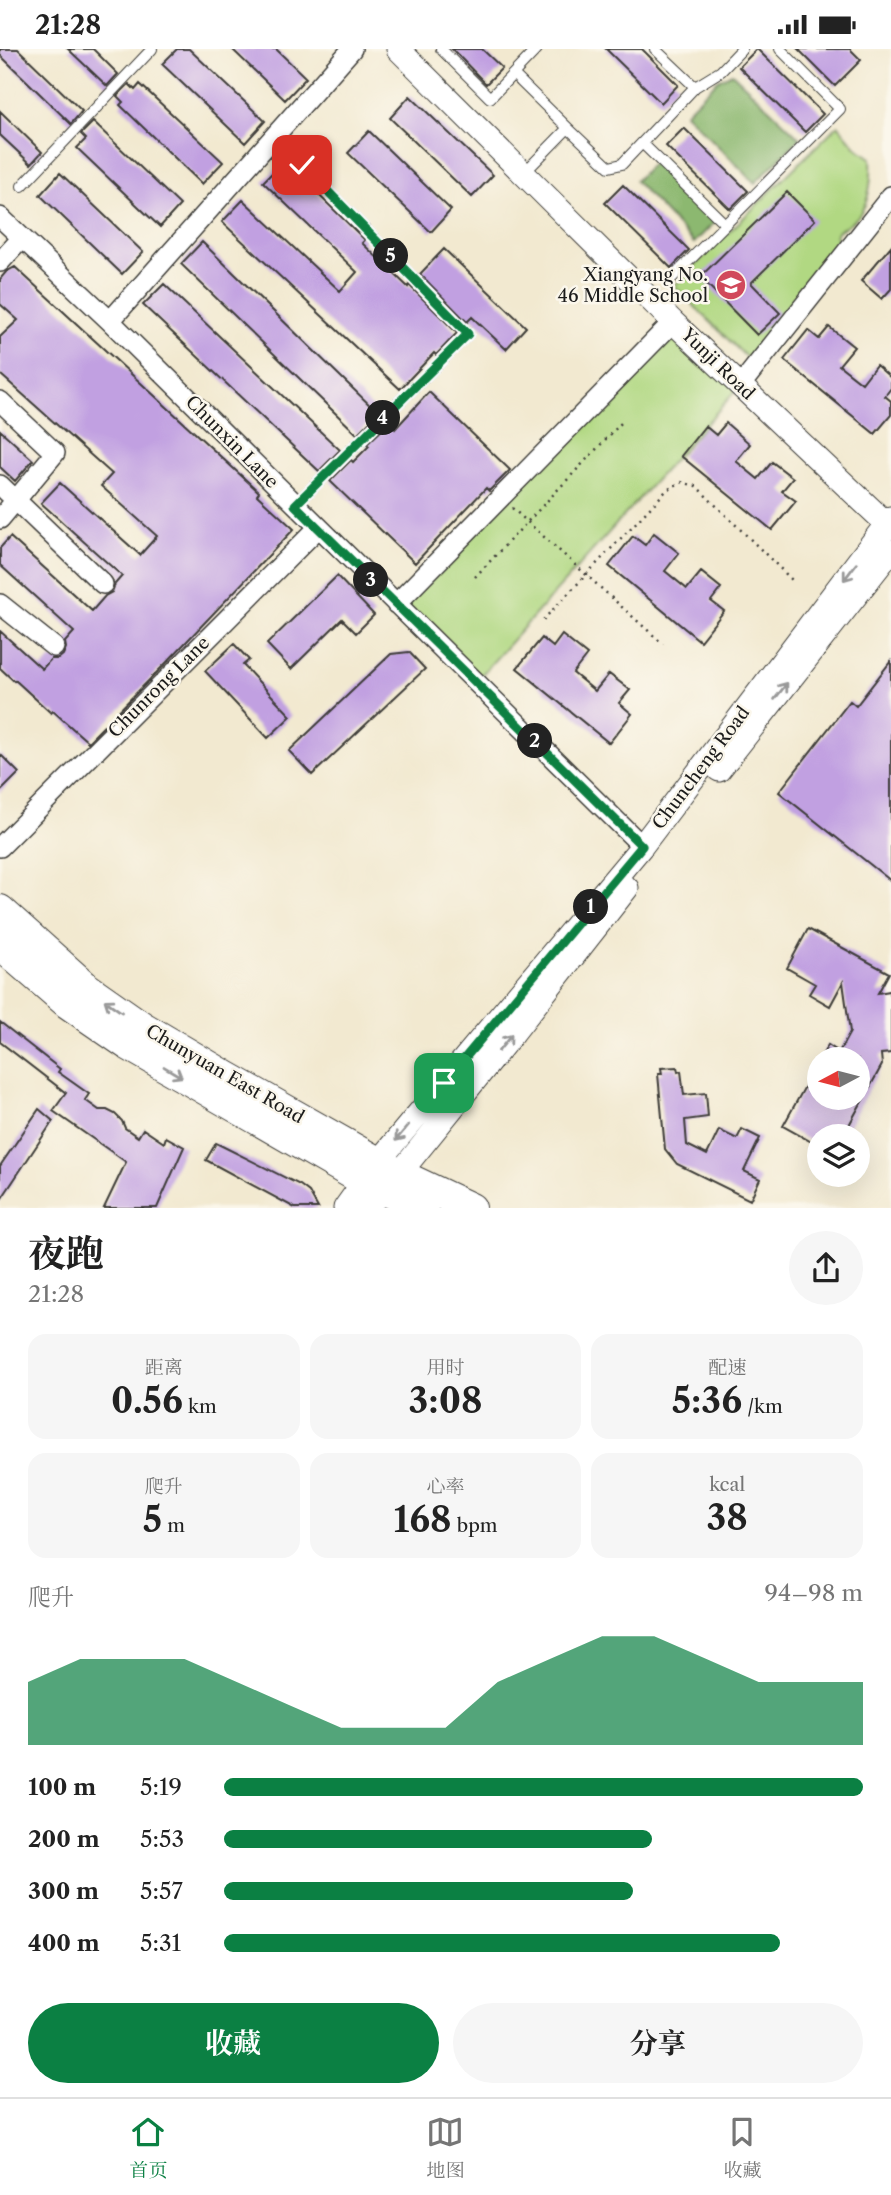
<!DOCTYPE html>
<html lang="zh">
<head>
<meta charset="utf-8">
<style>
	:root { --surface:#fff; --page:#f6f6f6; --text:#222; --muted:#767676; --line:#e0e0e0; --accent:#0b8043 }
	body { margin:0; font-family:"Libre Caslon Text","Noto Serif SC",serif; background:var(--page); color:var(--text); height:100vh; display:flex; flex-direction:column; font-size:26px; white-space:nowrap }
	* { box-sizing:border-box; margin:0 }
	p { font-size:23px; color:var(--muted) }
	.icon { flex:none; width:38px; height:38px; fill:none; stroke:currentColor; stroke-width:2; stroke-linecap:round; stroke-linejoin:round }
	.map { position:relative; height:1159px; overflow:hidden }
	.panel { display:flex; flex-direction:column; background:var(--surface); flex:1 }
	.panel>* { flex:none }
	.needle { width:46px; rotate:263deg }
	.controls { position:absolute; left:807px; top:998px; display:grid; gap:14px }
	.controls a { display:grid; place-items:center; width:63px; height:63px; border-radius:50%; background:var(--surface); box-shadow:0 7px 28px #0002; font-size:35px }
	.pin { position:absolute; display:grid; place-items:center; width:60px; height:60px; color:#fff; margin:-30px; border-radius:14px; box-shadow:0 4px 10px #0006 }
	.km { position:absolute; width:35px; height:35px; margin:-18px; border-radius:50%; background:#222; color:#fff; font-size:19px; line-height:35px; text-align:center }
	.round { display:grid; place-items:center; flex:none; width:74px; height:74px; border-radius:37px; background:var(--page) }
	.summary { display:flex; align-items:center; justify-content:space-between; height:119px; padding:0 28px }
	h1 { font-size:38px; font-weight:700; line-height:52px }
	.figures { display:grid; grid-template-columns:repeat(3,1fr); gap:10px; height:119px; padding:7px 28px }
	.figures div { display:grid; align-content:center; border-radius:18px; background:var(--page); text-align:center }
	.figures b { font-size:35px; font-weight:700 }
	.figures small { font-size:19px; font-weight:400 }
	.figures p { font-size:19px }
	.chart { height:196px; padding:14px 28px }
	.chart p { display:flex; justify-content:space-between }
	.chart svg { width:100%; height:126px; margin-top:7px; fill:var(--accent); opacity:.7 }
	.cta { display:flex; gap:14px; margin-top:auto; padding:14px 28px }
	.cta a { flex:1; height:80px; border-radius:42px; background:var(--accent); color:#fff; font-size:28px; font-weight:700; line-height:80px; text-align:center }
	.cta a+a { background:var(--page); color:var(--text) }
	ul { padding:0 28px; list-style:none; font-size:23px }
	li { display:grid; grid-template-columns:112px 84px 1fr; align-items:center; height:52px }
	li i { height:18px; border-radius:9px; background:var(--accent) }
	.status { display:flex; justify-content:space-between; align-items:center; height:49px; padding:0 35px; background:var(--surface); direction:ltr }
	.status svg { height:19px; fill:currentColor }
	.dock { display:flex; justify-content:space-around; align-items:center; height:98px; border-top:2px solid var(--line); background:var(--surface); font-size:19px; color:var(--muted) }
	.dock a { display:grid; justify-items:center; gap:4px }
	.dock .current { color:var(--accent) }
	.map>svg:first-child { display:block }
</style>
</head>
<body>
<div class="status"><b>21:28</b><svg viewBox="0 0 49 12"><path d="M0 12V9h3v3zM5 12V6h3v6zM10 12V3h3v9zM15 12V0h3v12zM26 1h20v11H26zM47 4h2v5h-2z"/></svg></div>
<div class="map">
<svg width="891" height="1159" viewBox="0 0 891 1159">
	<rect width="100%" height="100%" fill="#fbf7ec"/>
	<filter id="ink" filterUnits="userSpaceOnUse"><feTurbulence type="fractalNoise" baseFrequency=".0143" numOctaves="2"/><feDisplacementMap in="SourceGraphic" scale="14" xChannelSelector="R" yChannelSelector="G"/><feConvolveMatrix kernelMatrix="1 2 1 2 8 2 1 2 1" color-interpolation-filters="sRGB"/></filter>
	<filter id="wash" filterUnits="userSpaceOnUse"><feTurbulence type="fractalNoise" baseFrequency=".00686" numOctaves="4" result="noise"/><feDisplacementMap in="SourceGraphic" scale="28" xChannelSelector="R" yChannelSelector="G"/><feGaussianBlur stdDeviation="1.57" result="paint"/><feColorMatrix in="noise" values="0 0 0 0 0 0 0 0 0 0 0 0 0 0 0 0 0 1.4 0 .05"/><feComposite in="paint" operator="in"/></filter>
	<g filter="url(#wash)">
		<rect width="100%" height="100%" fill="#f2e9d0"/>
		<path fill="#b1d882" stroke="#667a4f" stroke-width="2" d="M 838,76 L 857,99 L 871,109 C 872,128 871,150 859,166 C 854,173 843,178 836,184 L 837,204 L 750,312 L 674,237 Z
			M 673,273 L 740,337 L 475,633 L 396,555 Z"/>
		<path fill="#8cb870" stroke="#546a46" stroke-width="2" d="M 732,24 L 800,89 L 755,134 L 685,64 L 718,31 Z
			M 656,111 L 715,173 L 694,194 L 635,132 Z"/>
		<g id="blocks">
			<path fill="#c1a0e1" d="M 0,0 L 18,0 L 82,62 L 71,75 L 0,6 Z
				M 68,0 L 93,0 L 118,25 L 107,37 Z
				M 177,0 L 189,0 L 265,72 L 245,94 L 162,15 Z
				M 232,0 L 276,0 L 306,29 L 285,51 Z
				M 452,0 L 482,0 L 502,19 L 486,35 Z
				M 606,0 L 642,0 L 678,36 L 661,54 Z
				M 757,0 L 823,65 L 805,83 L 739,18 Z
				M 798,0 L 850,0 L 861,11 L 835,37 Z
				M 129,35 L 135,41 L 140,35 L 223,113 L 202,135 L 120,56 L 123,53 L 117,47 Z
				M 410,47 L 493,126 L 472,148 L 390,69 Z
				M 0,62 L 42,103 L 31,115 L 0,86 Z
				M 93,73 L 180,156 L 160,178 L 77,99 L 86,90 L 81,85 Z
				M 684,79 L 748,142 L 730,160 L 666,97 Z
				M 369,82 L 451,161 L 431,183 L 348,104 Z
				M 284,112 L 365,191 L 362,194 L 408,238 L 409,236 L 457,284 L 436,306 L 434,304 L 400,340 L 222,173 L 243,151 L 340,242 L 357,223 L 263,133 Z
				M 60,124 L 143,203 L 122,225 L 40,146 Z
				M 623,136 L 689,201 L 671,219 L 605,154 Z
				M 787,143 L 815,171 L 751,234 L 780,264 L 757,286 L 700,228 Z
				M 202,193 L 378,364 L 357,385 L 181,215 Z
				M 891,197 L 891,240 L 882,250 L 861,232 Z
				M 444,200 L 526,278 L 506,300 L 472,268 L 467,273 L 420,225 Z
				M 15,218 L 259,443 L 257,446 L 294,480 L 167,613 L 88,693 L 53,662 L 51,664 L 15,631 L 14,632 L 0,619 L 0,582 L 42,620 L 51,610 L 58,610 L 63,606 L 66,599 L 65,593 L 74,583 L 0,516 L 0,499 L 10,488 L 92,562 L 105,547 L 112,543 L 115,535 L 122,527 L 41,454 L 60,434 L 140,506 L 157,487 L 101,437 L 112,425 L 0,325 L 0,288 L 18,271 L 0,255 L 0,230 L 6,223 Z
				M 164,235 L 340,401 L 319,422 L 143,256 Z
				M 829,278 L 854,298 L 839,316 L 862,334 L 876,316 L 891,329 L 891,339 L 885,347 L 891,352 L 891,366 L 875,385 L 784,311 L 808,281 L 819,290 Z
				M 429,343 L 510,421 L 489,442 L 486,439 L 415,514 L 330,432 L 351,411 L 353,413 L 369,397 L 367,395 L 389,374 L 395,380 Z
				M 726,374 L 750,395 L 736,412 L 758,430 L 772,413 L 793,429 L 782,442 L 796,452 L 772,481 L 681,407 L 705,377 L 716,386 Z
				M 0,381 L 33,411 L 15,432 L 0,418 Z
				M 654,484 L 679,504 L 665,522 L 687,540 L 701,523 L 721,539 L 711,552 L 724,562 L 700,592 L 609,517 L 633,487 L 645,496 Z
				M 337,527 L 374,566 L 356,584 L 342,570 L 291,620 L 267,595 Z
				M 562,586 L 587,606 L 573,624 L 595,642 L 609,625 L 630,641 L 619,654 L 632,665 L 609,694 L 517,619 L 542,589 L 553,598 Z
				M 234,595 L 249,611 L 243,616 L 291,667 L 268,689 L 205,622 Z
				M 409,603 L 425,620 L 312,726 L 289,702 L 391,605 Z
				M 891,612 L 891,832 L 779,743 L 850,652 L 856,657 Z
				M 0,705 L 19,724 L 0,743 Z
				M 808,880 L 889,924 L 878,944 L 890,942 L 891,949 L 891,1004 L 881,1005 L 882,1016 L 843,1087 L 819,1087 L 819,1097 L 783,1077 L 819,1012 L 819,1048 L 858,1048 L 858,1010 L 820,1010 L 828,996 L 839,1003 L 850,983 L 843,933 L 830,957 L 809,945 L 815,935 L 787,919 Z
				M 0,973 L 60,1020 L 58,1023 L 89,1045 L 85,1051 L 99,1061 L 107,1061 L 115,1065 L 122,1072 L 125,1079 L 138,1088 L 143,1080 L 164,1094 L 166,1088 L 184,1098 L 157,1159 L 104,1159 L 126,1113 L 53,1062 L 66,1044 L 0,993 Z
				M 677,1018 L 678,1023 L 681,1022 L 684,1046 L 706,1044 L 708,1068 L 685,1071 L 687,1096 L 707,1106 L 719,1081 L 737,1090 L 742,1080 L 760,1089 L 744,1122 L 760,1130 L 750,1151 L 677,1115 L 665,1100 L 658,1025 L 662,1025 L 661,1019 Z
				M 39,1060 L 53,1072 L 0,1152 L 0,1117 Z
				M 216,1094 L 300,1136 L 309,1143 L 318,1159 L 295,1159 L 206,1111 Z"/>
		</g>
	</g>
	<g filter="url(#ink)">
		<use href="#blocks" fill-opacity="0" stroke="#3c3b37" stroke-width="2"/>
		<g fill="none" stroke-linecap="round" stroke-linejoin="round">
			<g stroke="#3c3b37" stroke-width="12">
				<path id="service" d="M 441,0 L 490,49 L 513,25
					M 655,0 L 695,38 L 721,22 L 742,0
					M 568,79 L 609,118 L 622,115 L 695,38
					M 642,94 L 725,175
					M 524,124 L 568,79 L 513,25 L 537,0
					M 22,137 L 152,0
					M 669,232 L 840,60 L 780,0
					M 295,456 L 468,285 L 302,116"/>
			</g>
			<g stroke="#3c3b37" stroke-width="22">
				<path id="minor" d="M 0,168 L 110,272 L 642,797
					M 0,213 L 22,189
					M 110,272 L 352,0
					M 740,337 L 891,147
					M 0,352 L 55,404 L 0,470
					M 0,436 L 103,535
					M 0,555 L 54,598
					M 396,555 L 673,273
					M 0,798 L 318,479"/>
			</g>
			<g stroke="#3c3b37" stroke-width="25">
				<path id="tertiary" d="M 398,0 L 673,273 L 891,479
					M 719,721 L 891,502
					M 345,1159 L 378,1113 L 642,797 L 891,469
					M 366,1159 L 399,1125 L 514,983 L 627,839"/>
			</g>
			<g stroke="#3c3b37" stroke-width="32">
				<path id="primary" d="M 0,861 L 86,938 L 143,978 L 226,1027 L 399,1125 L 471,1159
					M 0,896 L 67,954 L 128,996 L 364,1132 L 423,1159"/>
			</g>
			<path stroke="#3c3b37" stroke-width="2.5" stroke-dasharray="2 5" stroke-linecap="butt" d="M 512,459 L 663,595
				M 475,528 L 624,371
				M 543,571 L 667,441 L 681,433 L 696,437 L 792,531"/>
			<use href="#service" stroke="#fff" stroke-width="10"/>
			<use href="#minor" stroke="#fff" stroke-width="19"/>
			<use href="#tertiary" stroke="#fff" stroke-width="23"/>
			<use href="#primary" stroke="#fff" stroke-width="30"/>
		</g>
		<defs><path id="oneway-shaft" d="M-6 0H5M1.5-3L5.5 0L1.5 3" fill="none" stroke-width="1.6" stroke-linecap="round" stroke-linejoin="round" transform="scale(1.75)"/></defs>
		<g stroke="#999">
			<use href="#oneway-shaft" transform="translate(850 523) rotate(127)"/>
			<use href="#oneway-shaft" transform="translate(781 642) rotate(-52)"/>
			<use href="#oneway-shaft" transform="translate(113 957) rotate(-145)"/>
			<use href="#oneway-shaft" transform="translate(505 994) rotate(-51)"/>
			<use href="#oneway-shaft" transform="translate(173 1023) rotate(31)"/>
			<use href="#oneway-shaft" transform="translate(402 1084) rotate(130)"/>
		</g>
	</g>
	<g fill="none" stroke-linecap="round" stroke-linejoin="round" filter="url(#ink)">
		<g stroke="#fff" stroke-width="14">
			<path id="route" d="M 302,116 L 468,285 L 295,456 L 642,797 L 444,1034"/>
		</g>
		<use href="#route" stroke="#0b8043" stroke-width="9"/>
	</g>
	<defs>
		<g id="school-disc" transform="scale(1.575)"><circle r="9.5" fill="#d1495b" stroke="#fbf7ec"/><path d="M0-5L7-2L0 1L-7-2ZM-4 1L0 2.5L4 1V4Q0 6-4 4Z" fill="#fff"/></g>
	</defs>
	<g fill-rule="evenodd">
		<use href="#school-disc" x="731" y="236"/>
	</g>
	<g text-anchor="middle" stroke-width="5" stroke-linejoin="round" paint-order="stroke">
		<g font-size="18" fill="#1c1c1c" stroke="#fbf7ec" text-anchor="end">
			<text x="708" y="232">Xiangyang No.<tspan x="708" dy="21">46 Middle School</tspan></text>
		</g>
		<g font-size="18" fill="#1c1c1c" stroke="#fbf7ec">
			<text transform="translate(718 315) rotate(44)" y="6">Yunji Road</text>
			<text transform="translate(232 393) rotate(45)" y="6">Chunxin Lane</text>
			<text transform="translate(159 638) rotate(-45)" y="6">Chunrong Lane</text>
			<text transform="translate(701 719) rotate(-53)" y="6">Chuncheng Road</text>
			<text transform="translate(225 1025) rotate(30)" y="6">Chunyuan East Road</text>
		</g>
	</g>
</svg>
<div class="controls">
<a><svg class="needle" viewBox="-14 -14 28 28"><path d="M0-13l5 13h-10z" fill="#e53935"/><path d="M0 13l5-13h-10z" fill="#767676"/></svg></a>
<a><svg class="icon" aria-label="layers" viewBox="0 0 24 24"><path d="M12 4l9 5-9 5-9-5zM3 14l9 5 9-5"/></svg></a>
</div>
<div class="pin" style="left:444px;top:1034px;background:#1e9e55"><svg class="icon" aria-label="arrive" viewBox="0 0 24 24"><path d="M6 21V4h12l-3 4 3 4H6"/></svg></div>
<div class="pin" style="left:302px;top:116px;background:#d93025"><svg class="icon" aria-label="check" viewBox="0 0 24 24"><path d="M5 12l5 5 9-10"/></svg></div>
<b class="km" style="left:591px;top:858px">1</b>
<b class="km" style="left:535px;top:692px">2</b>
<b class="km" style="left:371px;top:531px">3</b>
<b class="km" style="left:383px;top:369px">4</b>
<b class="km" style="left:391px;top:207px">5</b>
</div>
<section class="panel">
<div class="summary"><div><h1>夜跑</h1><p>21:28</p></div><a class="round"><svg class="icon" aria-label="share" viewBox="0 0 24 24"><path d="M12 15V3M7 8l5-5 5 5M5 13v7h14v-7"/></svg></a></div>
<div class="figures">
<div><p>距离</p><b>0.56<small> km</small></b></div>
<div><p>用时</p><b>3:08</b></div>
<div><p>配速</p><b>5:36<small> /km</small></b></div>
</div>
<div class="figures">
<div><p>爬升</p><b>5<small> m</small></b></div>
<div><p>心率</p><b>168<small> bpm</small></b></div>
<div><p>kcal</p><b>38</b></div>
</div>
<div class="chart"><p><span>爬升</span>94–98 m</p>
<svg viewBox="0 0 160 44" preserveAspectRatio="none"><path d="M0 44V22L10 14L20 14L30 14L40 22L50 30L60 38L70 38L80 38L90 22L100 14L110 6L120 6L130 14L140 22L150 22L160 22V44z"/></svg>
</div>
<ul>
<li><b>100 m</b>5:19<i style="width:100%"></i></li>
<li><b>200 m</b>5:53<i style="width:67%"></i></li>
<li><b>300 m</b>5:57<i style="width:64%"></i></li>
<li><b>400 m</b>5:31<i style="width:87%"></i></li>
</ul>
<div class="cta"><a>收藏</a><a>分享</a></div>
</section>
<nav class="dock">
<a class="current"><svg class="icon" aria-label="home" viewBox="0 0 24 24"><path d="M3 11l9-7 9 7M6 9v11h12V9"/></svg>首页</a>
<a><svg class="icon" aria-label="map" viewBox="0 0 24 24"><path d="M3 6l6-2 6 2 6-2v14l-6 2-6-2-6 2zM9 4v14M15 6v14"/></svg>地图</a>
<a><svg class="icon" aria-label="saved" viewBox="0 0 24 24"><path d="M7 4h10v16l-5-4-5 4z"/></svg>收藏</a>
</nav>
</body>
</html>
